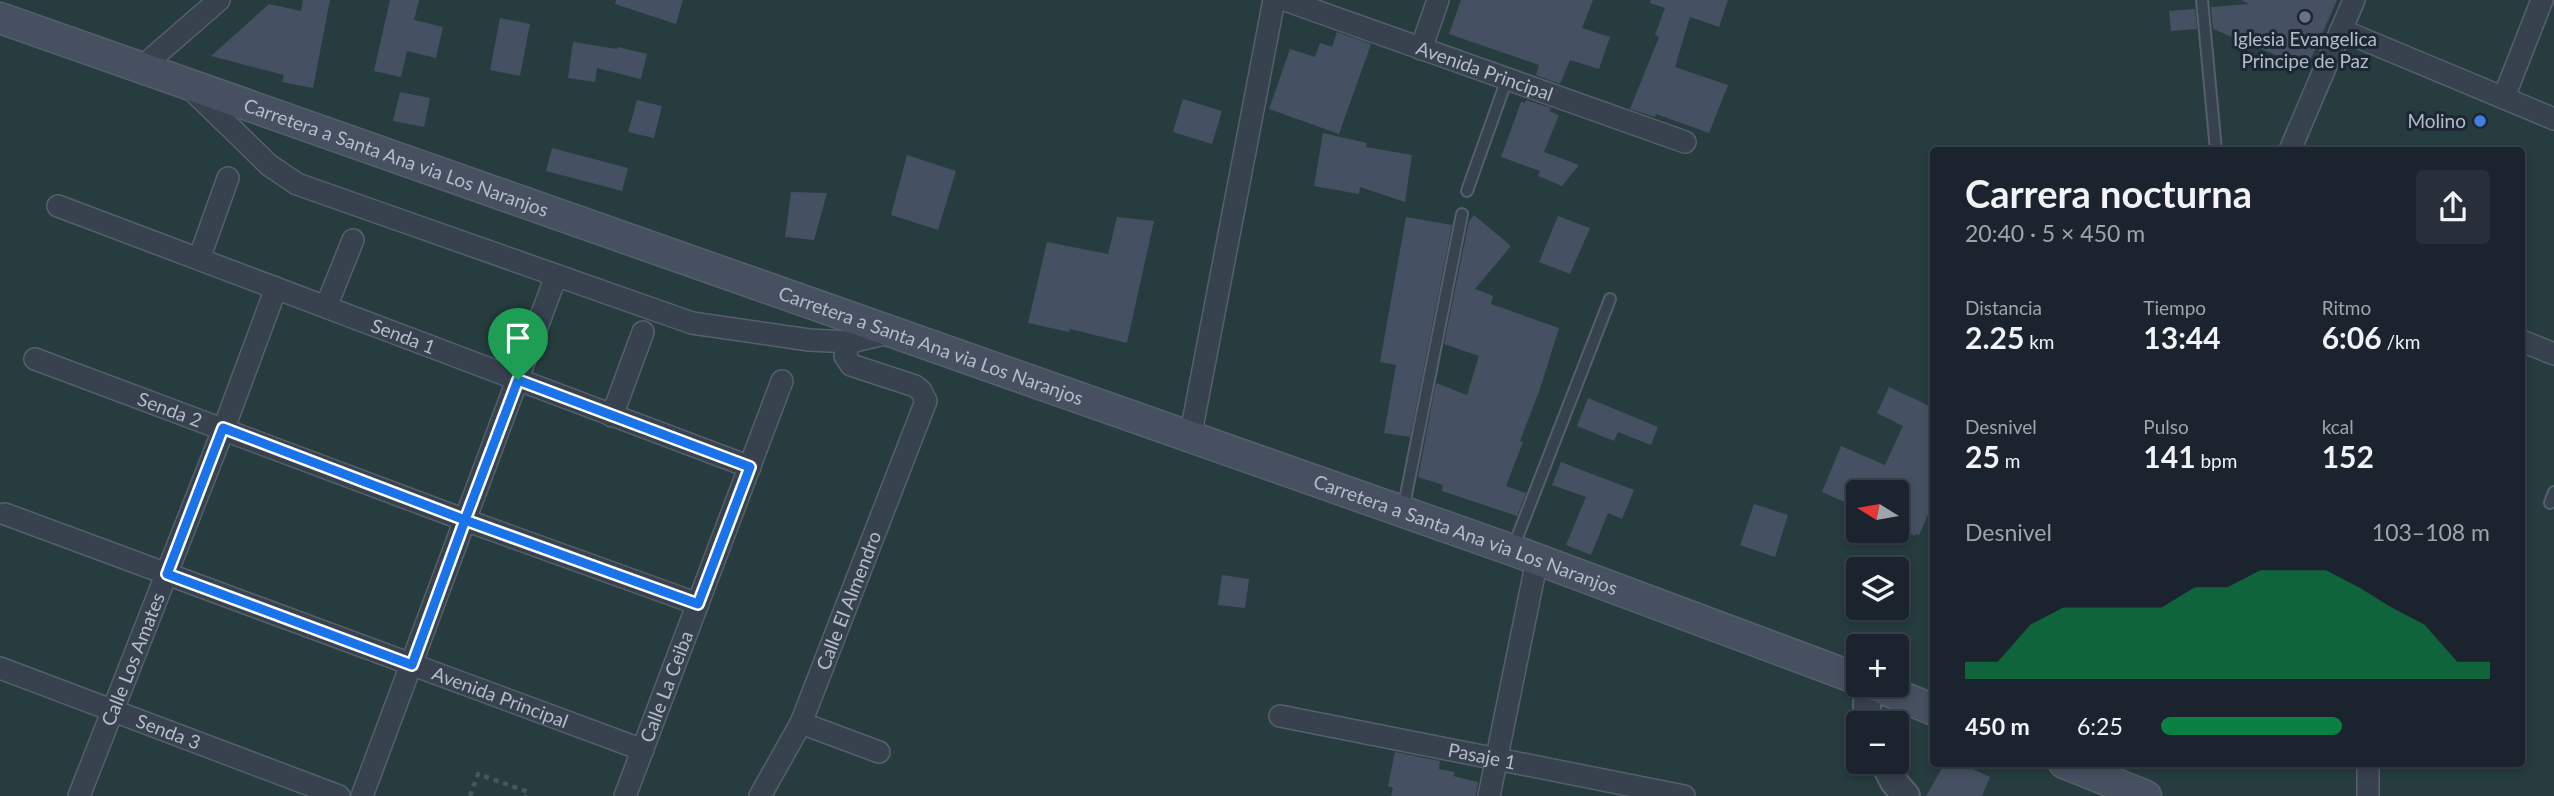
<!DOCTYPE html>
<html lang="es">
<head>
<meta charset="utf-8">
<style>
	:root { --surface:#1b232e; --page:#282f3a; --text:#f1f3f6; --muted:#a0a4aa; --line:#39404a; --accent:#0b8043 }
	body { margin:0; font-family:Lato,sans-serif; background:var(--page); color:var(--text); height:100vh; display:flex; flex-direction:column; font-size:26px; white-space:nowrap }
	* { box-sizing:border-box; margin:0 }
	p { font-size:23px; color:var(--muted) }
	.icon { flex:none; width:38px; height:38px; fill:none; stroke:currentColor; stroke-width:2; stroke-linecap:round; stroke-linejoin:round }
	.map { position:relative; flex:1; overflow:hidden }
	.drawer { position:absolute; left:1930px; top:147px; width:595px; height:620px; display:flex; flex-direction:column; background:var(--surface); border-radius:7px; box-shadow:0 4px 10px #0003,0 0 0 2px var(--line) }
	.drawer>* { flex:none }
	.needle { width:46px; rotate:281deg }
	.tools { position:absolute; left:1846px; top:480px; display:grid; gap:14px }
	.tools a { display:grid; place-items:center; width:63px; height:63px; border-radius:7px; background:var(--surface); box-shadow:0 4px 10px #0003,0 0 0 2px var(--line); font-size:35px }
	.pin { position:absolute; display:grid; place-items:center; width:60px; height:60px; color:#fff; margin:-72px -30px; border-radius:50% 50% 50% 0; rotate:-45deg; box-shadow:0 0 7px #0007 }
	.pin .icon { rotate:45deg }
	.round { display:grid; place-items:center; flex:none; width:74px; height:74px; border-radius:7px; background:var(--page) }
	.headline { display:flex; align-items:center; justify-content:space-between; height:119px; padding:0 35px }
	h1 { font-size:38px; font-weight:700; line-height:52px }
	.metrics { display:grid; grid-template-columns:repeat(3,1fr); gap:10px; height:119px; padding:7px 35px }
	.metrics div { display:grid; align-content:center }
	.metrics b { font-size:30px; font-weight:700 }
	.metrics small { font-size:19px; font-weight:400 }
	.metrics p { font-size:19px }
	.chart { height:196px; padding:14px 35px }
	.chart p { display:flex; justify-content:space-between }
	.chart svg { width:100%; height:126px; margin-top:7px; fill:var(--accent); opacity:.7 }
	ul { padding:0 35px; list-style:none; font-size:23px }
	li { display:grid; grid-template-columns:112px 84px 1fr; align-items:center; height:52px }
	li i { height:18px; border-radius:9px; background:var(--accent) }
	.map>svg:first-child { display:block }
</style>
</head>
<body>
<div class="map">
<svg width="2554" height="796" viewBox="0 0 2554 796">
	<rect width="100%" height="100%" fill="#242f3e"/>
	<path fill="#263c3f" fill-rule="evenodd" d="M 0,0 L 2554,0 L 2554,796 L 0,796 ZM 1934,150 L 2522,150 L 2522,763 L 1934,763 ZM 1858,492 L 1897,492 L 1897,530 L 1858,530 ZM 1858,569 L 1897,569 L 1897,607 L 1858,607 ZM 1858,646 L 1897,646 L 1897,684 L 1858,684 ZM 1858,723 L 1897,723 L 1897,761 L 1858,761 Z"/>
	<path fill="#455162" d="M 303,0 L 330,0 L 313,88 L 282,82 L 284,75 L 211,56 L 269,4 L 301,11 Z
		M 390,0 L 419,0 L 414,20 L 443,27 L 436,58 L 407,51 L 401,77 L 374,71 Z
		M 616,0 L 683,0 L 676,24 L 615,4 Z
		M 1461,0 L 1593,0 L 1582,28 L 1610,37 L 1599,69 L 1570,60 L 1560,84 L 1536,75 L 1539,65 L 1449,34 Z
		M 1651,0 L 1728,0 L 1719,27 L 1690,17 L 1675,67 L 1728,85 L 1709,133 L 1656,114 L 1655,117 L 1630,109 L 1659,37 L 1655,35 L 1665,8 L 1650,3 Z
		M 2241,0 L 2337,0 L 2307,68 L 2213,29 L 2211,7 L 2249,4 Z
		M 2195,9 L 2197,29 L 2171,31 L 2169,11 Z
		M 500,18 L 530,24 L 520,76 L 490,70 Z
		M 1337,32 L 1371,44 L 1339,134 L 1269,109 L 1290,49 L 1315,57 L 1320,43 L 1332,47 Z
		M 573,42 L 617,49 L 618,47 L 647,54 L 641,79 L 597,68 L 595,82 L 568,78 Z
		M 400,92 L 430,98 L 424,127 L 393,121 Z
		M 1183,99 L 1222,111 L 1212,144 L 1173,132 Z
		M 637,100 L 662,106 L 654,138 L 628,132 Z
		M 1526,100 L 1551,108 L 1549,111 L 1559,115 L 1544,152 L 1579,165 L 1562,186 L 1538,176 L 1540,171 L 1501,157 L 1521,102 L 1525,103 Z
		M 1323,133 L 1367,143 L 1366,147 L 1412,155 L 1405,202 L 1360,187 L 1359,194 L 1314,186 Z
		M 552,148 L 628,168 L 622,191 L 546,171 Z
		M 907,155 L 956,171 L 938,230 L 891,215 Z
		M 791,192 L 827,193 L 814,240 L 785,237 Z
		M 1474,215 L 1511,246 L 1475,289 L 1493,296 L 1491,304 L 1559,328 L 1540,389 L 1520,441 L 1523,442 L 1506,486 L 1526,493 L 1517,516 L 1442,491 L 1443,485 L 1418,477 L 1436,383 L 1467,395 L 1479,356 L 1444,344 L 1469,221 Z
		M 1558,216 L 1590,228 L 1570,274 L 1539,262 Z
		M 1117,217 L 1154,221 L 1127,343 L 1070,329 L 1069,332 L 1028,323 L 1047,242 L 1108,254 Z
		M 1406,217 L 1452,225 L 1410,437 L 1384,433 L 1396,365 L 1380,362 Z
		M 1889,387 L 1934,408 L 1934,501 L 1919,535 L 1916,534 L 1915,536 L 1897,527 L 1897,492 L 1858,492 L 1858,508 L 1822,492 L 1841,446 L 1885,465 L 1903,426 L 1877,413 Z
		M 1588,398 L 1658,427 L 1651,445 L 1618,432 L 1614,441 L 1577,426 Z
		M 1561,462 L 1634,490 L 1622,519 L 1608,513 L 1591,555 L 1566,545 L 1586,497 L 1552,485 Z
		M 1754,504 L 1788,515 L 1775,557 L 1740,545 Z
		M 1222,575 L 1249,579 L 1245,608 L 1218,605 Z
		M 1395,752 L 1440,761 L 1439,769 L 1455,772 L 1453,776 L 1478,782 L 1476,796 L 1391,796 L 1393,788 L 1388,786 Z
		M 1945,763 L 1959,763 L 1990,777 L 1982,796 L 1926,796 Z"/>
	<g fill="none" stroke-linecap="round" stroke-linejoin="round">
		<g stroke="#565f6c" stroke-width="14">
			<path id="service" d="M 2202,0 L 2216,150
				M 1467,191 L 1507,79
				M 2550,503 L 2554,492
				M 1403,510 L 1462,214
				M 1513,548 L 1610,299"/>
		</g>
		<g stroke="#565f6c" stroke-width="24">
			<g id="minor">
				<path id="s1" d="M 1285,0 L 1685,142"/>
				<path d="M 2341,30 L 2554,119"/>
				<path d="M 1421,49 L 1438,0"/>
				<path d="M 142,67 L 219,0"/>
				<path d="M 191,89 L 269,165 L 297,184 L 692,323 L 809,340 L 850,342 L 893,332"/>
				<path d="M 2504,97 L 2542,0"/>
				<path d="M 2290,150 L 2354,0"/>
				<path id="s2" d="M 58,206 L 750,467"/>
				<path d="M 199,259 L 228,178"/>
				<path d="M 326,307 L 353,240"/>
				<path d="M 2522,341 L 2554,354"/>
				<path id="s3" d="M 35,359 L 465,520 L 698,604"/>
				<path d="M 612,416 L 643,332"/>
				<path d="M 1190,438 L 1274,0"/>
				<path id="s4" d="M 5,514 L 643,750"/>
				<path id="s5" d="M 0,668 L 339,796"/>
				<path id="s6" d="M 1280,716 L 1684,796"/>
				<path d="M 801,723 L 879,752"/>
				<path id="s7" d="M 79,796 L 224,428 L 276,288"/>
				<path d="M 362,796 L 556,276"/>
				<path id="s8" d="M 625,796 L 782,381"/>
				<path id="s9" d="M 760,796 L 801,723 L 926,401 L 921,391 L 915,386 L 851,365 L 845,356 L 850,342"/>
				<path d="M 1489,796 L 1537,560"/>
				<path d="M 2368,796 L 2368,763"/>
			</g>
		</g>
		<g stroke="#565f6c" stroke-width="30">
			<path id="tertiary" d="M 1867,684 L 1867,711 L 1869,723
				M 1883,761 L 1894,782 L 1906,796"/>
		</g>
		<g stroke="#565f6c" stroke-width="33">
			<g id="secondary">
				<path id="s10" d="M 0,18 L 1512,550 L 1858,679"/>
				<path d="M 1871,684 L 1934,710"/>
				<path d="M 2064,763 L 2146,796"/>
			</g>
		</g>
		<path stroke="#44595c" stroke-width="4.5" stroke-dasharray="5 5" stroke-linecap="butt" d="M 470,796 L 478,774 L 528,792 L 526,796"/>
		<use href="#service" stroke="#38414e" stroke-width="10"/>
		<use href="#minor" stroke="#38414e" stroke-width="21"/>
		<use href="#tertiary" stroke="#38414e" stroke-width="26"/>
		<use href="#secondary" stroke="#465061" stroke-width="30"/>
	</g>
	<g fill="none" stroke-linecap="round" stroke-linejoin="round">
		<g stroke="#fff" stroke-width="14">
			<path id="route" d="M 518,380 L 465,520 L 223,428 L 167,574 L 412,665 L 465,520 L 698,604 L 750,467 L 518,380"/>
		</g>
		<use href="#route" stroke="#1a73e8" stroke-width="9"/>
	</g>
	<circle fill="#6b7280" stroke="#1d2633" stroke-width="2.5" cx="2305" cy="17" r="7"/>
	<circle fill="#3f7fe0" stroke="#1d2633" stroke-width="2.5" cx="2480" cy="121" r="7"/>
	<g text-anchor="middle" stroke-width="6" stroke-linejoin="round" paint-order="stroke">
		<g font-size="19" fill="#b4bcc9" stroke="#1d2633">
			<text x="2305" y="46">Iglesia Evangelica<tspan x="2305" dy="22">Principe de Paz</tspan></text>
			<text x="2466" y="128" text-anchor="end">Molino</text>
		</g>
		<g font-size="19" fill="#b4bcc9" stroke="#1d2633">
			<text dy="7" stroke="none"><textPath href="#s1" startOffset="212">Avenida Principal</textPath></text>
			<text dy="7" stroke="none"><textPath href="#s10" startOffset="420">Carretera a Santa Ana via Los Naranjos</textPath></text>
			<text dy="7" stroke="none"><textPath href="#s2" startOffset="369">Senda 1</textPath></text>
			<text dy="7" stroke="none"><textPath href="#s10" startOffset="987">Carretera a Santa Ana via Los Naranjos</textPath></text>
			<text dy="7" stroke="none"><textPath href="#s3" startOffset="144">Senda 2</textPath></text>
			<text dy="7" stroke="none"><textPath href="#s10" startOffset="1554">Carretera a Santa Ana via Los Naranjos</textPath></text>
			<text dy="7" stroke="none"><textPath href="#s9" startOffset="215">Calle El Almendro</textPath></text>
			<text dy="7" stroke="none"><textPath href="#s7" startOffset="147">Calle Los Amates</textPath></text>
			<text dy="7" stroke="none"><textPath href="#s8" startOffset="117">Calle La Ceiba</textPath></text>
			<text dy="7" stroke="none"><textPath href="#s4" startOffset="528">Avenida Principal</textPath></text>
			<text dy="7" stroke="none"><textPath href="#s5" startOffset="180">Senda 3</textPath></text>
			<text dy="7" stroke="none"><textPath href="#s6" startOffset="206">Pasaje 1</textPath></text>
		</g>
	</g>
</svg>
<div class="tools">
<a><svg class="needle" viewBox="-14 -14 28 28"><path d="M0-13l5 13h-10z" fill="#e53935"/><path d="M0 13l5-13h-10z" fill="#a0a4aa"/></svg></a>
<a><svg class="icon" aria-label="layers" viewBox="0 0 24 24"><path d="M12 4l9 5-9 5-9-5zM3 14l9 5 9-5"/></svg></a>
<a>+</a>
<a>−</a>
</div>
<div class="pin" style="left:518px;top:380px;background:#1e9e55"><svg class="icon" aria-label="arrive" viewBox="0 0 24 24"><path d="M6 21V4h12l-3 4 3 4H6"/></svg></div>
<section class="drawer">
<div class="headline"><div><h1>Carrera nocturna</h1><p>20:40 · 5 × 450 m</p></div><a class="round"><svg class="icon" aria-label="share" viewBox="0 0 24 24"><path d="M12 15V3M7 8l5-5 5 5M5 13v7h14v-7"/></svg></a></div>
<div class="metrics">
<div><p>Distancia</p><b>2.25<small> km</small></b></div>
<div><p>Tiempo</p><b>13:44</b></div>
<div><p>Ritmo</p><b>6:06<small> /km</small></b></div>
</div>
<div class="metrics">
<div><p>Desnivel</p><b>25<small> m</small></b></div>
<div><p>Pulso</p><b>141<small> bpm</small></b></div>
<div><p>kcal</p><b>152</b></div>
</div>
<div class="chart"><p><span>Desnivel</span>103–108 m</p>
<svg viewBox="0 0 160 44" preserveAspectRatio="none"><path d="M0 44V38L10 38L20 25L30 19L40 19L50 19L60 19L70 12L80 12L90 6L100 6L110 6L120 12L130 19L140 25L150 38L160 38V44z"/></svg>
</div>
<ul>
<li><b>450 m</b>6:25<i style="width:55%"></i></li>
</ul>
</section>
</div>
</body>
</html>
